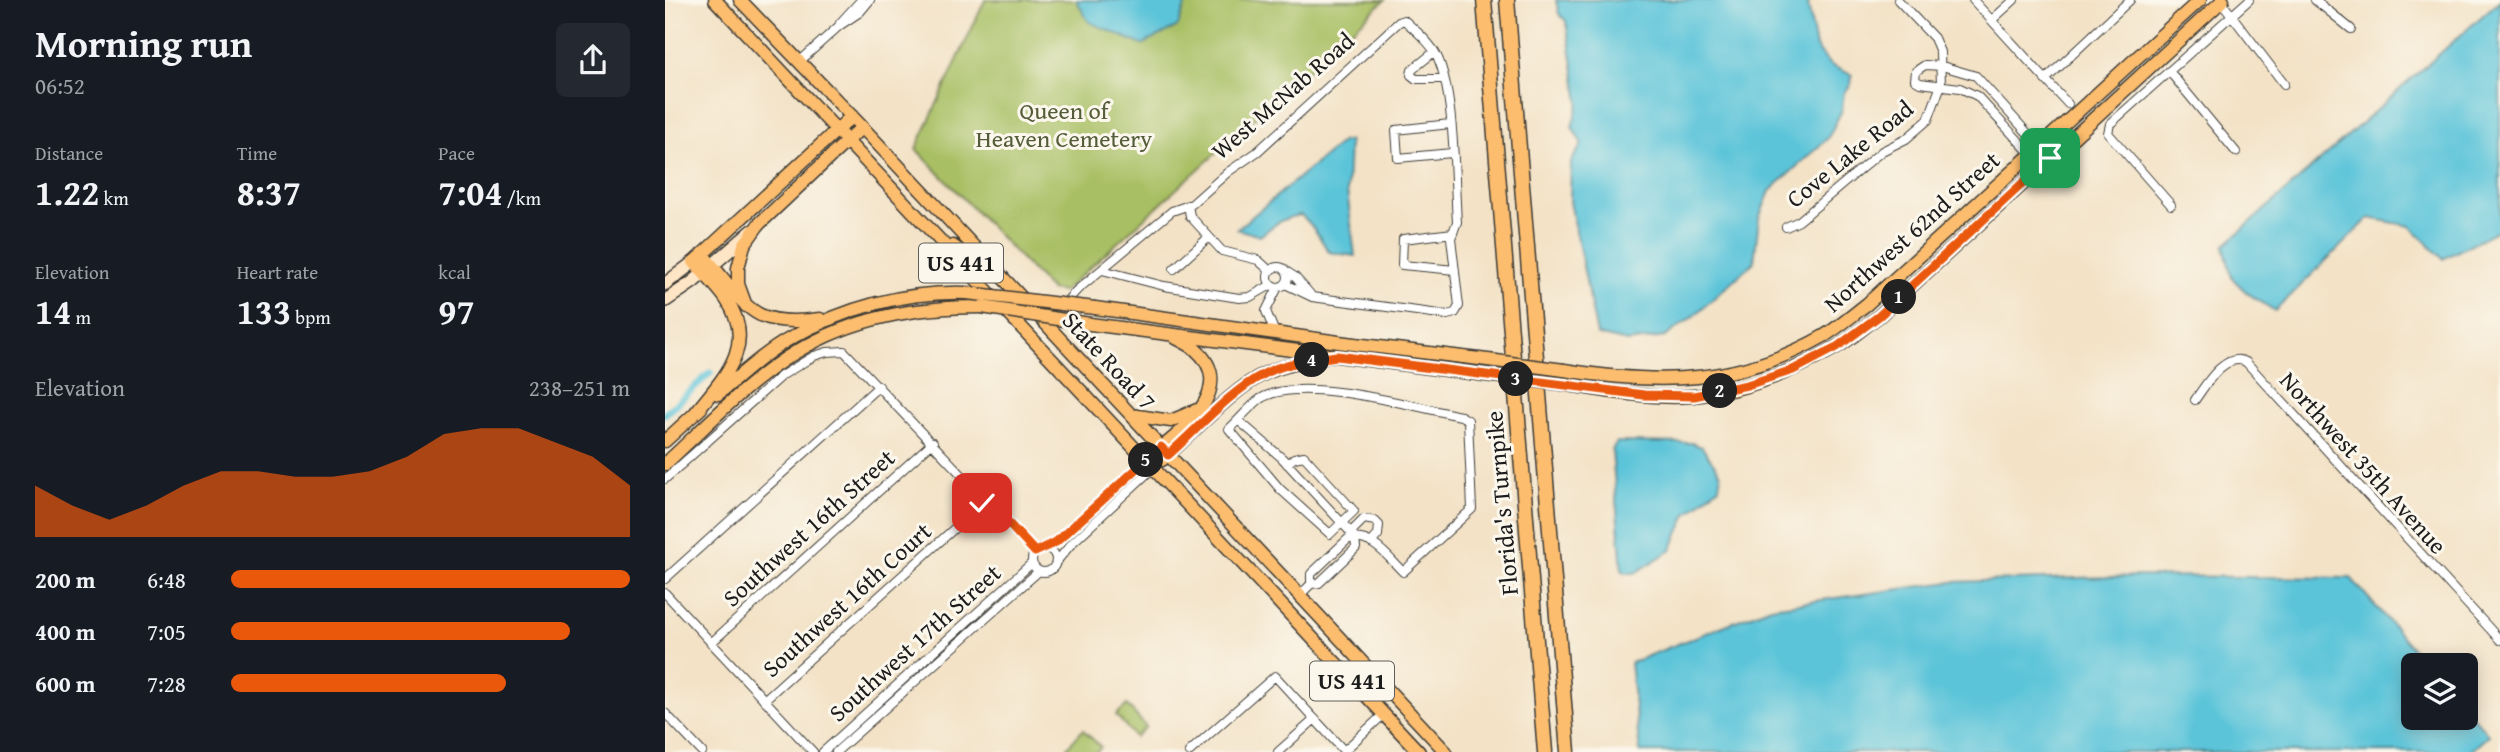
<!DOCTYPE html>
<html lang="en">
<head>
<meta charset="utf-8">
<style>
	:root { --surface:#171b24; --page:#242831; --text:#f1f3f6; --muted:#9ea1a6; --accent:#ea580c }
	body { margin:0; font-family:"Gentium Book Plus",serif; background:var(--page); color:var(--text); height:100vh; display:flex; flex-direction:column; font-size:26px; white-space:nowrap }
	* { box-sizing:border-box; margin:0 }
	p { font-size:23px; color:var(--muted) }
	.icon { flex:none; width:38px; height:38px; fill:none; stroke:currentColor; stroke-width:2; stroke-linecap:round; stroke-linejoin:round }
	.map { position:relative; flex:1; overflow:hidden }
	.drawer { display:flex; flex-direction:column; background:var(--surface); width:665px }
	.drawer>* { flex:none }
	.tools { position:absolute; left:1736px; top:653px; display:grid; gap:14px }
	.tools a { display:grid; place-items:center; width:77px; height:77px; border-radius:10px; background:var(--surface); box-shadow:0 4px 18px #0003; font-size:35px }
	.pin { position:absolute; display:grid; place-items:center; width:60px; height:60px; color:#fff; margin:-30px; border-radius:14px; box-shadow:0 4px 10px #0006 }
	.km { position:absolute; width:35px; height:35px; margin:-18px; border-radius:50%; background:#222; color:#fff; font-size:19px; line-height:35px; text-align:center }
	.round { display:grid; place-items:center; flex:none; width:74px; height:74px; border-radius:10px; background:var(--page) }
	.head { display:flex; align-items:center; justify-content:space-between; height:119px; padding:0 35px }
	h1 { font-size:38px; font-weight:700; line-height:52px }
	.metrics { display:grid; grid-template-columns:repeat(3,1fr); gap:10px; height:119px; padding:7px 35px }
	.metrics div { display:grid; align-content:center }
	.metrics b { font-size:35px; font-weight:700 }
	.metrics small { font-size:19px; font-weight:400 }
	.metrics p { font-size:19px }
	.chart { height:196px; padding:14px 35px }
	.chart p { display:flex; justify-content:space-between }
	.chart svg { width:100%; height:126px; margin-top:7px; fill:var(--accent); opacity:.7 }
	ul { padding:0 35px; list-style:none; font-size:23px }
	li { display:grid; grid-template-columns:112px 84px 1fr; align-items:center; height:52px }
	li i { height:18px; border-radius:9px; background:var(--accent) }
	main { display:flex; flex:1; min-height:0 }
	.map>svg:first-child { display:block }
</style>
</head>
<body>
<main>
<section class="drawer">
<div class="head"><div><h1>Morning run</h1><p>06:52</p></div><a class="round"><svg class="icon" aria-label="share" viewBox="0 0 24 24"><path d="M12 15V3M7 8l5-5 5 5M5 13v7h14v-7"/></svg></a></div>
<div class="metrics">
<div><p>Distance</p><b>1.22<small> km</small></b></div>
<div><p>Time</p><b>8:37</b></div>
<div><p>Pace</p><b>7:04<small> /km</small></b></div>
</div>
<div class="metrics">
<div><p>Elevation</p><b>14<small> m</small></b></div>
<div><p>Heart rate</p><b>133<small> bpm</small></b></div>
<div><p>kcal</p><b>97</b></div>
</div>
<div class="chart"><p><span>Elevation</span>238–251 m</p>
<svg viewBox="0 0 160 44" preserveAspectRatio="none"><path d="M0 44V26L10 33L20 38L30 33L40 26L50 21L60 21L70 23L80 23L90 21L100 16L110 8L120 6L130 6L140 11L150 16L160 26V44z"/></svg>
</div>
<ul>
<li><b>200 m</b>6:48<i style="width:100%"></i></li>
<li><b>400 m</b>7:05<i style="width:85%"></i></li>
<li><b>600 m</b>7:28<i style="width:69%"></i></li>
</ul>
</section>
<div class="map">
<svg width="1835" height="752" viewBox="0 0 1835 752">
	<rect width="100%" height="100%" fill="#fbf7ec"/>
	<filter id="ink" filterUnits="userSpaceOnUse"><feTurbulence type="fractalNoise" baseFrequency=".0143" numOctaves="2"/><feDisplacementMap in="SourceGraphic" scale="14" xChannelSelector="R" yChannelSelector="G"/><feConvolveMatrix kernelMatrix="1 2 1 2 8 2 1 2 1" color-interpolation-filters="sRGB"/></filter>
	<filter id="wash" filterUnits="userSpaceOnUse"><feTurbulence type="fractalNoise" baseFrequency=".00686" numOctaves="4" result="noise"/><feDisplacementMap in="SourceGraphic" scale="28" xChannelSelector="R" yChannelSelector="G"/><feGaussianBlur stdDeviation="1.57" result="paint"/><feColorMatrix in="noise" values="0 0 0 0 0 0 0 0 0 0 0 0 0 0 0 0 0 1.4 0 .05"/><feComposite in="paint" operator="in"/></filter>
	<g filter="url(#wash)">
		<rect width="100%" height="100%" fill="#f3e2c6"/>
		<path fill="#a8bf64" stroke="#626e40" stroke-width="2" d="M 320,0 L 720,0 L 398,292 L 386,290 L 251,149 Z
			M 462,705 L 481,727 L 470,737 L 451,715 Z
			M 418,730 L 436,747 L 431,752 L 398,752 Z"/>
		<path fill="#5cc4d9" stroke="#3c707a" stroke-width="2" d="M 411,0 L 522,0 L 513,26 L 477,45 L 424,22 Z
			M 891,0 L 1145,0 L 1143,5 L 1151,47 L 1165,65 L 1187,75 L 1186,85 L 1179,92 L 1177,110 L 1163,138 L 1105,191 L 1094,218 L 1089,262 L 1030,315 L 1000,337 L 962,342 L 932,335 L 905,202 L 906,162 L 917,144 L 907,127 L 914,102 L 901,21 L 894,14 Z
			M 1835,0 L 1835,229 L 1778,259 L 1745,226 L 1704,218 L 1610,311 L 1582,293 L 1567,278 L 1559,246 Z
			M 678,141 L 684,141 L 682,191 L 690,256 L 664,252 C 654,237 650,227 636,215 C 619,217 609,225 595,236 L 572,229 Z
			M 952,442 L 1027,443 L 1037,447 L 1056,474 L 1054,487 L 1022,514 L 1006,550 L 970,573 L 961,573 L 957,570 L 947,450 Z
			M 1477,576 L 1686,578 L 1762,665 L 1748,665 L 1748,718 L 1801,718 L 1801,709 L 1824,735 L 1805,752 L 975,752 L 965,663 L 1106,607 L 1285,582 Z"/>
		<g fill="none" stroke-linecap="round" stroke-linejoin="round">
			<path stroke="#5cc4d9" stroke-width="7" d="M 0,414 L 45,373"/>
		</g>
	</g>
	<g filter="url(#ink)">
		<g fill="none" stroke-linecap="round" stroke-linejoin="round">
			<g stroke="#3c3a36" stroke-width="10">
				<path id="street" d="M 1308,0 L 1403,104
					M 1555,0 L 1619,84
					M 1650,0 L 1686,29
					M 1327,20 L 1349,0
					M 175,23 L 196,0
					M 769,52 L 747,70 L 746,75 L 751,79 L 778,79
					M 134,62 L 174,26 L 195,12 L 205,0
					M 1504,71 L 1571,152
					M 1380,80 L 1465,0
					M 785,124 L 731,130 L 733,158 L 787,153
					M 1377,166 L 1312,96 L 1295,88 L 1255,83 L 1250,80 L 1251,71 L 1260,65 L 1277,66 L 1311,76 L 1385,158
					M 523,205 L 525,216 L 557,251 L 593,260 L 605,271
					M 1506,205 L 1443,133 L 1445,124 L 1584,0
					M 1121,227 L 1134,221 L 1217,151 L 1241,139 L 1263,120 L 1276,85 L 1275,52 L 1269,38 L 1233,0
					M 788,233 L 738,239 L 737,265 L 790,270
					M603 277a10 10 0 1 1 20 0a10 10 0 1 1-20 0Z
					M 509,269 L 544,237
					M 437,270 L 499,286 L 574,298 L 585,297 L 606,285
					M 622,272 L 630,277 L 645,294
					M 385,319 L 412,290 L 507,211 L 527,204 L 563,172 L 592,152 L 734,22 L 739,20 C 750,30 765,42 772,56 C 790,94 789,178 792,222 L 786,238 L 794,306 L 790,313 L 782,315 L 647,297 L 620,284
					M 610,333 L 601,311 L 613,287
					M 1530,400 C 1540,386 1560,351 1581,362 L 1835,640
					M 573,420 L 617,458 L 690,537 L 691,548 L 654,583 L 646,584 L 635,595
					M 622,464 L 629,458 L 639,456 L 689,511 L 665,534 L 615,489 L 564,429 C 574,420 584,407 595,399 C 634,374 750,407 796,416 L 803,420 L 807,509 L 738,572 C 723,557 707,534 683,539 L 646,574 L 646,584
					M 0,479 L 116,376 L 149,356 L 162,352 L 179,351 L 370,552
					M 686,532 L 699,519 L 710,521 L 714,525 L 713,535 L 706,543
					M367 560a12 12 0 1 1 24 0a12 12 0 1 1-24 0Z
					M 380,548 L 391,542 L 481,460
					M 392,561 L 407,543 L 488,468
					M 0,579 L 214,386
					M 0,593 L 148,752
					M 46,643 L 268,442
					M 99,700 L 322,499
					M 0,713 L 37,752
					M 679,751 L 719,714
					M 158,752 L 367,563
					M 171,752 L 374,571
					M 524,752 L 610,676 L 680,752
					M 613,752 L 650,719"/>
			</g>
			<g stroke="#3c3a36" stroke-width="15">
				<path id="secondary" d="M 0,284 L 29,262
					M 0,301 L 28,282 L 87,231"/>
			</g>
			<g stroke="#3c3a36" stroke-width="15">
				<path id="primary" d="M 50,0 L 754,752
					M 75,0 L 197,127 L 781,752
					M 288,246 L 310,262 L 326,266
					M 37,254 C 82,302 80,329 155,319
					M 81,306 L 73,284 L 73,268 L 79,245 L 94,224 L 197,127
					M 430,308 L 681,343 L 831,361
					M 425,324 L 828,376
					M 899,370 C 994,385 1073,385 1159,336 C 1174,327 1188,315 1202,304 L 1535,0
					M 898,384 C 941,391 984,399 1028,396 C 1077,392 1128,372 1170,348 C 1186,339 1200,326 1214,316 L 1558,0
					M 53,394 C 76,375 99,353 126,338 C 179,308 240,291 302,293
					M 31,412 C 59,377 93,345 61,299 C 52,286 39,274 29,262 L 187,116
					M 466,415 L 506,421 L 532,410
					M 0,441 L 36,408
					M 481,460 C 510,437 577,390 530,349 C 525,345 517,341 511,338
					M 497,460 C 526,435 568,388 601,373 C 619,365 638,361 658,358
					M 0,464 C 42,426 82,381 131,352 C 189,317 251,307 317,307"/>
			</g>
			<g stroke="#3c3a36" stroke-width="17">
				<path id="highway" d="M 819,0 L 880,752
					M 842,0 L 903,752"/>
			</g>
			<use href="#street" stroke="#fff" stroke-width="8"/>
			<use href="#secondary" stroke="#fee5c5" stroke-width="12"/>
			<use href="#primary" stroke="#fcbd6e" stroke-width="12"/>
			<use href="#highway" stroke="#fcbd6e" stroke-width="14"/>
			<g stroke="#3c3a36" stroke-width="15" stroke-linecap="butt">
				<path id="primary-bridge" d="M 302,293 L 430,308
					M 317,307 L 425,324
					M 831,361 L 899,370
					M 828,376 L 898,384"/>
			</g>
			<use href="#primary-bridge" stroke="#fcbd6e" stroke-width="12"/>
		</g>
	</g>
	<g fill="none" stroke-linecap="round" stroke-linejoin="round" filter="url(#ink)">
		<g stroke="#fff" stroke-width="14">
			<path id="route" d="M 317,503 L 321,499 L 370,552 L 391,542 L 496,447 L 503,455 C 533,429 564,392 599,374 C 621,362 647,360 672,356 L 979,395 L 1029,396 L 1082,385 L 1128,370 L 1172,347 L 1214,316 L 1385,158"/>
		</g>
		<use href="#route" stroke="#ea580c" stroke-width="9"/>
	</g>
	<g text-anchor="middle" stroke-width="6" stroke-linejoin="round" paint-order="stroke">
		<g fill="#fbf7ec" stroke="#5f5e5a" stroke-width="2">
			<rect x="254" y="243.5" width="84" height="39" rx="5"/>
			<rect x="645" y="661.5" width="84" height="39" rx="5"/>
		</g>
		<g font-size="23" font-weight="bold" fill="#1c1c1c">
			<text x="296" y="271">US 441</text>
			<text x="687" y="689">US 441</text>
		</g>
		<g font-size="24" fill="#1c1c1c" stroke="#fbf7ec">
			<text transform="translate(618 96) rotate(-41)" y="8">West McNab Road</text>
			<text transform="translate(1185 154) rotate(-39)" y="8">Cove Lake Road</text>
			<text transform="translate(1247 232) rotate(-42)" y="8">Northwest 62nd Street</text>
			<text transform="translate(444 361) rotate(47)" y="8">State Road 7</text>
			<text transform="translate(1698 463) rotate(48)" y="8">Northwest 35th Avenue</text>
			<text transform="translate(837 503) rotate(-95)" y="8">Florida's Turnpike</text>
			<text transform="translate(144 528) rotate(-42)" y="8">Southwest 16th Street</text>
			<text transform="translate(182 600) rotate(-42)" y="8">Southwest 16th Court</text>
			<text transform="translate(250 643) rotate(-42)" y="8">Southwest 17th Street</text>
		</g>
		<g font-size="24" fill="#545d39" stroke="#fbf7ec">
			<text x="399" y="119">Queen of<tspan x="399" dy="28">Heaven Cemetery</tspan></text>
		</g>
	</g>
</svg>
<div class="tools">
<a><svg class="icon" aria-label="layers" viewBox="0 0 24 24"><path d="M12 4l9 5-9 5-9-5zM3 14l9 5 9-5"/></svg></a>
</div>
<div class="pin" style="left:1385px;top:158px;background:#1e9e55"><svg class="icon" aria-label="arrive" viewBox="0 0 24 24"><path d="M6 21V4h12l-3 4 3 4H6"/></svg></div>
<div class="pin" style="left:317px;top:503px;background:#d93025"><svg class="icon" aria-label="check" viewBox="0 0 24 24"><path d="M5 12l5 5 9-10"/></svg></div>
<b class="km" style="left:1234px;top:297px">1</b>
<b class="km" style="left:1055px;top:391px">2</b>
<b class="km" style="left:851px;top:379px">3</b>
<b class="km" style="left:647px;top:360px">4</b>
<b class="km" style="left:481px;top:460px">5</b>
</div>
</main>
</body>
</html>
